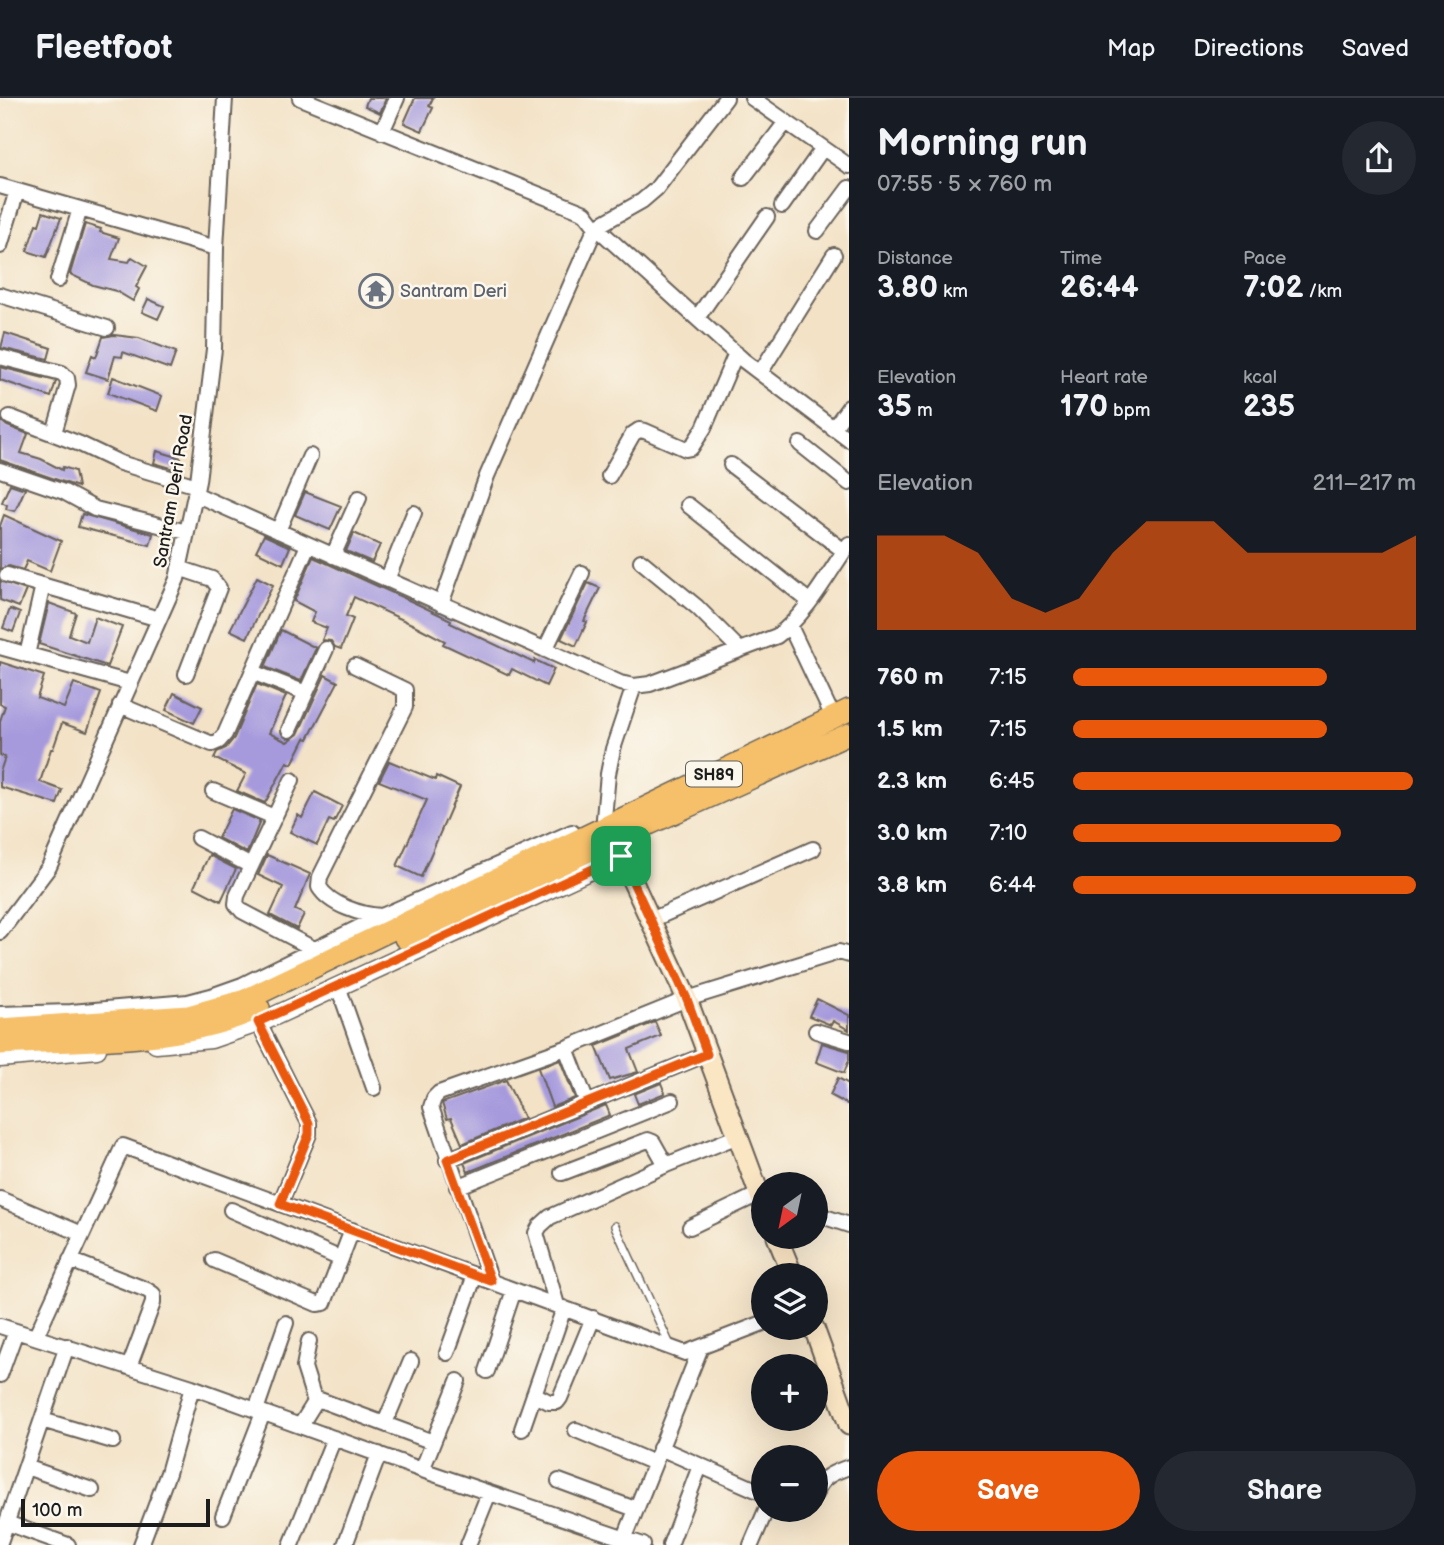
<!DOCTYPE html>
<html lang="en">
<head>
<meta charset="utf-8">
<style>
	:root { --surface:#171b24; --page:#242831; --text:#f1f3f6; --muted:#9ea1a6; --line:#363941; --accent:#ea580c }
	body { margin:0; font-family:"Balsamiq Sans",sans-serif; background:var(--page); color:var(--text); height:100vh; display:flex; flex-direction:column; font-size:26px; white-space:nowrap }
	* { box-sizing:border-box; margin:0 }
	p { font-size:23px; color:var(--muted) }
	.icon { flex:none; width:38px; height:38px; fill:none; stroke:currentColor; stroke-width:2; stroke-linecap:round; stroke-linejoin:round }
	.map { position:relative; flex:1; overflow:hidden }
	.side { display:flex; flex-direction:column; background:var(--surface); width:595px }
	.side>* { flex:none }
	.needle { width:46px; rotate:213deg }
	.buttons { position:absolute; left:751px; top:1074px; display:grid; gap:14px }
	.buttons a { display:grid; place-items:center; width:77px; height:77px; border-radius:50%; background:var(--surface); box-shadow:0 7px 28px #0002; font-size:35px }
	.scale { position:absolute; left:21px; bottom:18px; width:189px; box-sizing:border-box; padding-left:7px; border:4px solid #1c1c1c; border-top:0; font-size:19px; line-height:24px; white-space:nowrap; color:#1c1c1c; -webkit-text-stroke:5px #fbf7ec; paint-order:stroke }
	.pin { position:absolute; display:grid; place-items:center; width:60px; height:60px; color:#fff; margin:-30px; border-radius:14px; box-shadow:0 4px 10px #0006 }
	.round { display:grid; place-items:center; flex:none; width:74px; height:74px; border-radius:37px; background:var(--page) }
	.summary { display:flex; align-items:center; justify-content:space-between; height:119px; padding:0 28px }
	h1 { font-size:38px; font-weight:700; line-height:52px }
	.metrics { display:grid; grid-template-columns:repeat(3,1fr); gap:10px; height:119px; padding:7px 28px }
	.metrics div { display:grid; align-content:center }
	.metrics b { font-size:30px; font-weight:700 }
	.metrics small { font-size:19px; font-weight:400 }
	.metrics p { font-size:19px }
	.chart { height:196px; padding:14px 28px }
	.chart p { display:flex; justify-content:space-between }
	.chart svg { width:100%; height:126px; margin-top:7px; fill:var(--accent); opacity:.7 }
	.action { display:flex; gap:14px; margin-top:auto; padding:14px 28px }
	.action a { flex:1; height:80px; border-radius:42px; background:var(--accent); color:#fff; font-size:28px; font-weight:700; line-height:80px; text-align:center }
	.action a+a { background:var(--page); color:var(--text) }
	ul { padding:0 28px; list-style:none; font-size:23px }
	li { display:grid; grid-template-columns:112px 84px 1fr; align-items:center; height:52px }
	li i { height:18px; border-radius:9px; background:var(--accent) }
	header { display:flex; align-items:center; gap:42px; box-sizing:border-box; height:98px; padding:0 35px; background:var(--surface); border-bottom:2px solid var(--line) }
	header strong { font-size:33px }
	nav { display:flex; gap:38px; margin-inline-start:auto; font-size:24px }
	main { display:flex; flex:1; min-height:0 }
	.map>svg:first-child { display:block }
</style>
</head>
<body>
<header>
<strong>Fleetfoot</strong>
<nav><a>Map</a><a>Directions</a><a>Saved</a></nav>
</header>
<main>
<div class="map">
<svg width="849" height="1447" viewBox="0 0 849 1447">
	<rect width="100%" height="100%" fill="#fbf7ec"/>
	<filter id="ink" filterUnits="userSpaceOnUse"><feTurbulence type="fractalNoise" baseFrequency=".0143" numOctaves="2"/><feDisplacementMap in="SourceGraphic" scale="14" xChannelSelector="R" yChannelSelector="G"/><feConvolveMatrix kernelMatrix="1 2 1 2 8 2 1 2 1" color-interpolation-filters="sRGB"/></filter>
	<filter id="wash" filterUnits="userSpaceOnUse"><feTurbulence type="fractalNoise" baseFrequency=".00686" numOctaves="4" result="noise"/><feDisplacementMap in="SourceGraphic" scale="28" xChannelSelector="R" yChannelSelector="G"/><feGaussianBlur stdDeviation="1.57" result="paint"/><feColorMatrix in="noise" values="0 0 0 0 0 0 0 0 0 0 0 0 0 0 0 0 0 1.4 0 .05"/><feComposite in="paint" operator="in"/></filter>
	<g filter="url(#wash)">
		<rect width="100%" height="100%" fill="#f3e2c6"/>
		<g id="blocks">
			<path fill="#a69add" d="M 368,0 L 386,0 L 380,15 L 365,8 Z
				M 415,0 L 433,0 L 429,8 L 433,10 L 422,33 L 404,25 Z
				M 43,114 L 61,120 L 46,159 L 27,153 L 36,126 L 39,127 Z
				M 85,126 L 101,131 L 100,134 L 119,140 L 111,161 L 129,164 L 132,159 L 147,168 L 136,189 L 139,191 L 133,203 L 116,193 L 93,187 L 70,176 Z
				M 148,201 L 164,208 L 158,221 L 142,214 Z
				M 5,235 L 51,250 L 48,261 L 1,250 Z
				M 114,237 L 139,240 L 176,254 L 170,271 L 123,254 L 122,259 L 115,258 L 108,281 L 86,274 L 92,257 L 96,259 L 103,239 Z
				M 0,269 L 56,283 L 51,299 L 0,282 Z
				M 113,279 L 162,298 L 157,313 L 108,295 Z
				M 0,322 L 7,328 L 28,336 L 21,355 L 41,361 L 62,372 L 63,369 L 75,373 L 78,389 L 0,362 Z
				M 157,353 L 181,360 L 178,372 L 154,365 Z
				M 10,386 L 25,391 L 15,413 L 6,411 L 7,407 L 2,404 Z
				M 305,394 L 341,408 L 330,432 L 295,417 Z
				M 82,416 L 153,436 L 150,447 L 78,429 Z
				M 4,417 L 61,443 L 50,473 L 27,463 L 23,472 L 9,468 L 0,471 L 0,428 Z
				M 354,435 L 380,447 L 372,464 L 346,453 Z
				M 264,437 L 290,449 L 283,466 L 256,453 Z
				M 313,459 L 415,505 L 451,522 L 450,525 L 534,565 L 535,562 L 554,571 L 546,588 L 512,571 L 509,577 L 443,546 L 445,543 L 416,528 L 354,499 L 346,518 L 353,521 L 341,551 L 335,549 L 331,543 L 322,542 L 327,530 L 311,524 L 315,514 L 294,503 Z
				M 257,479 L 273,487 L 247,540 L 230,532 Z
				M 0,483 L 26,492 L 19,509 L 0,502 Z
				M 588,485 L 600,490 L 584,523 L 587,524 L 576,548 L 561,541 Z
				M 49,505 L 76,515 L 69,537 L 87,544 L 95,519 L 122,529 L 107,568 L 39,546 Z
				M 10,511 L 20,515 L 13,534 L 3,530 Z
				M 281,532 L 316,550 L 301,583 L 265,569 Z
				M 0,564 L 44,578 L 37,600 L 64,610 L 74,585 L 101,595 L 87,634 L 62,625 L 53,651 L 51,651 L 40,684 L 62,692 L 57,706 L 0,689 L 0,674 L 5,659 L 0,657 L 0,623 L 5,608 L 0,606 Z
				M 325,577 L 338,584 L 308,641 L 305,640 L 292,666 L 287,664 L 265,705 L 237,693 L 246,676 L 214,660 L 217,654 L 226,650 L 234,640 L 257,586 L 286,598 L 269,635 L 287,644 L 298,636 Z
				M 174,595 L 202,609 L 194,625 L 166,612 Z
				M 389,663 L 435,682 L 436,678 L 460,689 L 421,779 L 397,768 L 427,702 L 379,683 Z
				M 315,694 L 342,708 L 334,724 L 329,722 L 317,747 L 290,734 L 298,717 L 302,720 Z
				M 232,711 L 260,723 L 247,755 L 218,740 Z
				M 209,757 L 236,771 L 221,803 L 194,789 Z
				M 267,757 L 310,776 L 295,812 L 304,816 L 297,831 L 270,817 L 283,789 L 258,777 Z
				M 817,901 L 849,917 L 849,932 L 833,923 L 831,927 L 809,918 Z
				M 655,924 L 661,938 L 629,951 L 638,974 L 610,982 L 596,948 Z
				M 822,945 L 849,953 L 849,962 L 844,975 L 816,964 Z
				M 560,962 L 575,1000 L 552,1009 L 538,970 Z
				M 838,980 L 849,986 L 849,1007 L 830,997 Z
				M 506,982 L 524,1020 L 462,1046 L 451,1020 L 447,1021 L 442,1005 Z
				M 661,985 L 665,995 L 638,1006 L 634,996 Z
				M 606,1007 L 610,1017 L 468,1074 L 464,1065 Z"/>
		</g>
	</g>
	<g filter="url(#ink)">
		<use href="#blocks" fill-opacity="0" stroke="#676158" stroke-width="2"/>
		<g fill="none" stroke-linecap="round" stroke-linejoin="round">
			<g stroke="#676158" stroke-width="10">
				<path id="service" d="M 615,1128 L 671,1249"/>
			</g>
			<g stroke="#676158" stroke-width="18">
				<path id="minor" d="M 300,0 L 585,115 L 596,129 L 743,262 L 849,342
					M 752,0 L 849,68
					M 382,34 L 397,0
					M 743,80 L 786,24
					M 0,88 L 216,150
					M 782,108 L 823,50
					M 817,133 L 849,90
					M 0,148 L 17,93
					M 58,182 L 80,111
					M 0,197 L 107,230
					M 697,220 L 767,119
					M 0,259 L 62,275 L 67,280 L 68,287 L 54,335
					M 760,275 L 834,157
					M 10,319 L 80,346 L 120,365 L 197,388
					M 833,331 L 849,309
					M 800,346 L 849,385
					M 731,367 L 844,453
					M 0,372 L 64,394 L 95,411 L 187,434
					M 609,378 L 633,336 L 639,332 L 645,333 L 686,351 L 691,350 L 704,330 L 736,255
					M 195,396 L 620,585 L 634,588 L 650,586 L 777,538 C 808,515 827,477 849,446
					M 688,407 L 809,503
					M 278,433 L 310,358
					M 333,458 L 359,400
					M 641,463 L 697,509 L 740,552
					M 179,470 L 212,481 L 219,490 L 186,576
					M 7,477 L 159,521
					M 387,482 L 414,415
					M 441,506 L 487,378 L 596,129 L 642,103 L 656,91 L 726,0
					M 790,528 L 833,619
					M 0,549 L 130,585
					M 545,552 L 582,475
					M 27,557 L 43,487
					M 355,568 L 405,592 L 405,609 L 320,779 L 319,789 C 330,807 361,817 382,818
					M 252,574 L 306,595
					M 120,607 L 212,646 L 219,643 L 225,636 L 308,447
					M 289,632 L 326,551
					M 292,682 L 237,798 L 236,806 L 242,813 L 314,851
					M 213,693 L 274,719
					M 604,720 L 608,676 L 613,651 L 634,588
					M 198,740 L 251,768
					M 651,822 L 813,751
					M 0,834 L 49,769 L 177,481 L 198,383 L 214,251 L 216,150 L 225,0
					M 338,888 L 374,990
					M 0,916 L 71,914 L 188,904 L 211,898 L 242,887 L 382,818 L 572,734
					M 258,924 L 309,1025 L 309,1036 L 280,1106
					M 816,933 L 849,943
					M 566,950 L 587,1005
					M 447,1062 L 707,956
					M 562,1075 L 648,1042 L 653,1044 L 666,1067
					M 457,1089 L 672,1003
					M 0,1101 L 82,1136
					M 231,1112 L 341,1161
					M 816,1116 L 849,1127
					M 690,1129 L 759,1096 L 763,1097
					M 70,1162 L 147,1192 L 153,1196 L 153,1205 L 129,1269
					M 214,1162 L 317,1206 L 324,1205 L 352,1132
					M 491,1183 L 431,1009 L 434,1000 L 439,995 L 566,950 L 687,901 L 839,854 L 849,857
					M 557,1207 L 536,1135 L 540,1128 L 550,1119 L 666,1067 L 738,1038
					M 0,1228 L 192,1289 L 422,1372 L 643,1447
					M 36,1238 L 123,1048 L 685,1255 L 763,1225
					M 309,1243 L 304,1269 L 315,1304
					M 447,1255 L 475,1177
					M 487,1273 L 514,1192
					M 0,1277 L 16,1233
					M 534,1296 L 549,1304 L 557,1304 L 560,1300 L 593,1220
					M 256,1312 L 286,1225
					M 42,1322 L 113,1343
					M 385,1325 L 411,1263
					M 300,1328 L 315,1304 L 320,1302 L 433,1344
					M 522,1331 L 564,1210
					M 576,1332 L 654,1365
					M 660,1350 L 763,1395
					M 26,1369 L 92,1392
					M 422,1372 L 458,1283
					M 559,1383 L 635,1411
					M 816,1395 C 822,1378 833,1375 849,1369
					M 223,1418 L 263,1315
					M 7,1425 L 68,1447
					M 0,1444 L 67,1248
					M 141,1447 L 168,1375 L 192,1289
					M 291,1447 L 334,1340
					M 345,1447 L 379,1356
					M 468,1447 L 489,1395
					M 622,1447 L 701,1249
					M 670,1447 L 700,1368
					M 751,1447 L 766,1412"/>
			</g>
			<g stroke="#676158" stroke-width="21">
				<path id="tertiary" d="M 156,946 L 211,941 L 266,922 L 621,758
					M 0,960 L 97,951"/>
			</g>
			<g stroke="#676158" stroke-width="23">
				<path id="secondary" d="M 607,728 L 687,901 L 763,1106
					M 777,1139 L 793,1178
					M 814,1230 L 849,1327"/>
			</g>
			<g stroke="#676158" stroke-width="24">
				<path id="primary" d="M 405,840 L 589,753 L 849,636
					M 0,931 L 188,918 L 245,902 L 849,612
					M 0,946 C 84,941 182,946 259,910"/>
			</g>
			<use href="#service" stroke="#fff" stroke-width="7"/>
			<use href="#minor" stroke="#fff" stroke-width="14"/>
			<use href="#tertiary" stroke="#fff" stroke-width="18"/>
			<use href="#secondary" stroke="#fbe6c4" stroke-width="19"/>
			<use href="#primary" stroke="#f6c06b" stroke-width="21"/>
		</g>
	</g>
	<g fill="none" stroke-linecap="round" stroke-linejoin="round" filter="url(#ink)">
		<g stroke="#fff" stroke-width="14">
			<path id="route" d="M 621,758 L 687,901 L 707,956 L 447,1062 L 491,1183 L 280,1106 L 309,1036 L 309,1025 L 258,924 Z"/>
		</g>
		<use href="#route" stroke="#ea580c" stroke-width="9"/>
	</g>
	<defs>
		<g id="temple-ring" transform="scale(1.75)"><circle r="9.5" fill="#fbf7ec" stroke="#6b7280" stroke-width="1.5"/><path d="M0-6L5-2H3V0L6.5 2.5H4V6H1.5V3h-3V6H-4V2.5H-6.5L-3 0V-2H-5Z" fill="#6b7280"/></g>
	</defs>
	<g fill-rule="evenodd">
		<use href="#temple-ring" x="376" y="193"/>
	</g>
	<g text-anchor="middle" stroke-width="5" stroke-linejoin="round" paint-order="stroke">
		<rect fill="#fbf7ec" stroke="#5f5e5a" stroke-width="2" x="686" y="663.5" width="56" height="25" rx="5"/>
		<g font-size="16" font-weight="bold" fill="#1c1c1c">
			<text x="714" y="682">SH89</text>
		</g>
		<g font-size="18" fill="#5b616d" stroke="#fbf7ec" text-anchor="start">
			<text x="400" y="199">Santram Deri</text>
		</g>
		<g font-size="18" fill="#1c1c1c" stroke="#fbf7ec">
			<text transform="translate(173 393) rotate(-80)" y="6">Santram Deri Road</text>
		</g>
	</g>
</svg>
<div class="buttons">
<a><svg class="needle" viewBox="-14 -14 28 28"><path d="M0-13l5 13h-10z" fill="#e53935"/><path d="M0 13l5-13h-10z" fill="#9ea1a6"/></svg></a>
<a><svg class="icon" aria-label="layers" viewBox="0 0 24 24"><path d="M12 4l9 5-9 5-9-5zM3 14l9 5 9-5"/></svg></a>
<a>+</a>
<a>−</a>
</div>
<div class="scale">100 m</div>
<div class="pin" style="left:621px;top:758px;background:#1e9e55"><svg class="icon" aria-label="arrive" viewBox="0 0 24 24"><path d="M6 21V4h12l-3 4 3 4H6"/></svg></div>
</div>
<section class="side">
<div class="summary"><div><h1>Morning run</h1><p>07:55 · 5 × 760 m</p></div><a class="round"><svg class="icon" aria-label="share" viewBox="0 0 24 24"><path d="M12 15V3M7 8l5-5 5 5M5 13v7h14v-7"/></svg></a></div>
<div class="metrics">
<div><p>Distance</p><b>3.80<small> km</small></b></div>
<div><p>Time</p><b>26:44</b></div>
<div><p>Pace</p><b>7:02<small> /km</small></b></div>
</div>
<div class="metrics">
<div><p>Elevation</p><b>35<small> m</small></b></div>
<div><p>Heart rate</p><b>170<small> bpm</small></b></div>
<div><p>kcal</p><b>235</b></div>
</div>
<div class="chart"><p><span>Elevation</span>211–217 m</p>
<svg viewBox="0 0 160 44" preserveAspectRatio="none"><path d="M0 44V11L10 11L20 11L30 17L40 33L50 38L60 33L70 17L80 6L90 6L100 6L110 17L120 17L130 17L140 17L150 17L160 11V44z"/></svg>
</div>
<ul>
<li><b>760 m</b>7:15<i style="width:74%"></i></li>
<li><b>1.5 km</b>7:15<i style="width:74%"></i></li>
<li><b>2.3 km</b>6:45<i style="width:99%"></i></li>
<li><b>3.0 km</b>7:10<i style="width:78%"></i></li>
<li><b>3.8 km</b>6:44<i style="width:100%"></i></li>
</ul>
<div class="action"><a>Save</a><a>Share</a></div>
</section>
</main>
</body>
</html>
